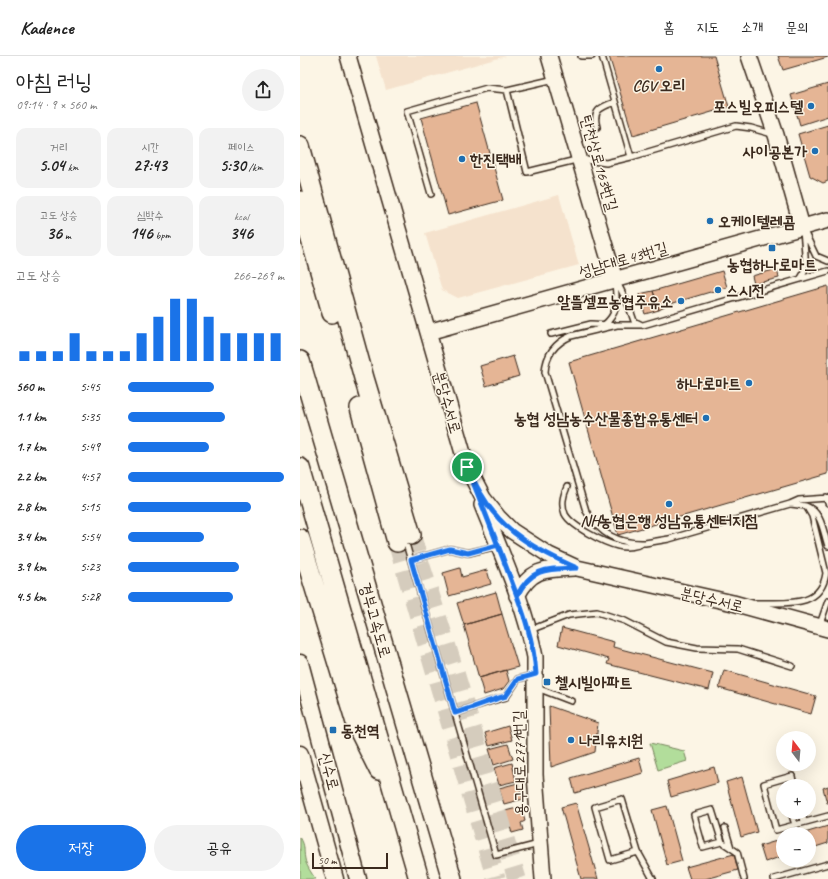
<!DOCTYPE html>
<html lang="ko">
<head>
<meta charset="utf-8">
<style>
	:root { --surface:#fff; --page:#f2f2f2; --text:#222; --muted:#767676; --line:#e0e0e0; --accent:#1a73e8 }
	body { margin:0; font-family:Caveat,"Poor Story",sans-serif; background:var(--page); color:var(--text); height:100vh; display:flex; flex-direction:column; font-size:15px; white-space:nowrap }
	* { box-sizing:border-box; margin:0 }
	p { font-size:13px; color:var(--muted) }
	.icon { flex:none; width:22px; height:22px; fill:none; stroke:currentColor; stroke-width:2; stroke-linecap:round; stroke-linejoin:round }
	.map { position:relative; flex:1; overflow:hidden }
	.drawer { display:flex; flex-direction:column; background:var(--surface); width:300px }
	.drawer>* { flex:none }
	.needle { width:26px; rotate:344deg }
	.tools { position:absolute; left:476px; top:675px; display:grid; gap:8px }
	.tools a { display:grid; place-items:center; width:40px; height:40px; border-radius:50%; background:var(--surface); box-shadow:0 4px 16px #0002; font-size:20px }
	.scale { position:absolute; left:12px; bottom:10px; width:76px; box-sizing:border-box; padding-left:4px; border:2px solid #3b2a1e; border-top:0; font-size:11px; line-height:14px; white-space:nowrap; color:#3b2a1e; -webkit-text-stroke:3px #fcf5e5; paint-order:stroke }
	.pin { position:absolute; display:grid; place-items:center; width:34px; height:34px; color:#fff; margin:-17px; border:2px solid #fff; border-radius:50%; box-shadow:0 1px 4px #0007 }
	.round { display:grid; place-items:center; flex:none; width:42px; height:42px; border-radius:21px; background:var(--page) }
	.head { display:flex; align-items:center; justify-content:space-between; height:68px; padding:0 16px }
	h1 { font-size:22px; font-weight:600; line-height:30px }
	.metrics { display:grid; grid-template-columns:repeat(3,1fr); gap:6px; height:68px; padding:4px 16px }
	.metrics div { display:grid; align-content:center; border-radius:10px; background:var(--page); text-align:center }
	.metrics b { font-size:17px; font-weight:600 }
	.metrics small { font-size:11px; font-weight:400 }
	.metrics p { font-size:11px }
	.chart { height:112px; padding:8px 16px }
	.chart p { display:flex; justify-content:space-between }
	.chart svg { width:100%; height:72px; margin-top:4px; stroke:var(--accent); stroke-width:6 }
	.cta { display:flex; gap:8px; margin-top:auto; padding:8px 16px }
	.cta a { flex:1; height:46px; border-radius:24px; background:var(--accent); color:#fff; font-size:16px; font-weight:600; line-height:46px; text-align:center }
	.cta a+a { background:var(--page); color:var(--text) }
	ul { padding:0 16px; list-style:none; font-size:13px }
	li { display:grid; grid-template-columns:64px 48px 1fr; align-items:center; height:30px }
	li i { height:10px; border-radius:5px; background:var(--accent) }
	header { display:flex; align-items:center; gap:24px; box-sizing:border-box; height:56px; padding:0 20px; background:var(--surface); border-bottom:1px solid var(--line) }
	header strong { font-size:19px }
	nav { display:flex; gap:22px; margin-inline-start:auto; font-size:14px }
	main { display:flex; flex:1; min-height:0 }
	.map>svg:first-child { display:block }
</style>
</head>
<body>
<header>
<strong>Kadence</strong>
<nav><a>홈</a><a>지도</a><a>소개</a><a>문의</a></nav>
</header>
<main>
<section class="drawer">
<div class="head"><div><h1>아침 러닝</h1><p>09:14 · 9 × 560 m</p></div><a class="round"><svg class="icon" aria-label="share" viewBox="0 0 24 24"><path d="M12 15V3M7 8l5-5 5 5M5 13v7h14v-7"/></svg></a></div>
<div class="metrics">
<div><p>거리</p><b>5.04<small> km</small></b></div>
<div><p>시간</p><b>27:43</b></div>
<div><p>페이스</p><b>5:30<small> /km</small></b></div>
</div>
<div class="metrics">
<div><p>고도 상승</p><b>36<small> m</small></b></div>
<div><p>심박수</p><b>146<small> bpm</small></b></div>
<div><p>kcal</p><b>346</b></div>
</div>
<div class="chart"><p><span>고도 상승</span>266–269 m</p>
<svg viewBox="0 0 160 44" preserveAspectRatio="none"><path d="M5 44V38M15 44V38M25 44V38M35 44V27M45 44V38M55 44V38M65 44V38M75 44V27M85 44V17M95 44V6M105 44V6M115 44V17M125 44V27M135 44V27M145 44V27M155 44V27"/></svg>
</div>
<ul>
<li><b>560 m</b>5:45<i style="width:55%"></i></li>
<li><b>1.1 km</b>5:35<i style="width:62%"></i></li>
<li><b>1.7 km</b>5:49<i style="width:52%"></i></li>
<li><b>2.2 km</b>4:57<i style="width:100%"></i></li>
<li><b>2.8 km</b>5:15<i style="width:79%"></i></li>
<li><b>3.4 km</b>5:54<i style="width:49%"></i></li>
<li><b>3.9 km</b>5:23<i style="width:71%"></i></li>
<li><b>4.5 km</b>5:28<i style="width:67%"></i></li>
</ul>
<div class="cta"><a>저장</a><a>공유</a></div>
</section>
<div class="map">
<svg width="528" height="823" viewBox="0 0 528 823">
	<rect width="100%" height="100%" fill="#fcf5e5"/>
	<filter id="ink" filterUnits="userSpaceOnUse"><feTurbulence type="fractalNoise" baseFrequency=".025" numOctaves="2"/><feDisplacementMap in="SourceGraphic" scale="8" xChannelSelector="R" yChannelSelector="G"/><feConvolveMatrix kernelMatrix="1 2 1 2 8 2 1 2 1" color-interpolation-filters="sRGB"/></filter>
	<g filter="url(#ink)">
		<path fill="#f5e2cd" d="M 76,0 L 206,0 L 86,34 Z
			M 259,139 L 279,209 L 158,242 L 142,234 L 125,177 Z"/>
		<path fill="#b2dd9b" stroke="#76845c" d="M 350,687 L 384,695 L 387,705 L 358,714 Z
			M 0,781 C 6,791 3,793 5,803 C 6,810 12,817 15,823 L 0,823 Z"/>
		<path fill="#e5b595" stroke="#3b2a1e" d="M 309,0 L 414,0 L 429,51 L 333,79 Z
			M 478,0 L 528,0 L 528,1 L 483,14 Z
			M 528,28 L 528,60 L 500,69 L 491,39 Z
			M 176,47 L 203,144 L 148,159 L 121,62 Z
			M 528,69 L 528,125 L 523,127 L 510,120 L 498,78 Z
			M 477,213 L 479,222 L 454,228 L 452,220 Z
			M 422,215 L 427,231 L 370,248 L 359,254 L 353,235 Z
			M 528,230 L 528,418 L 318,479 L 269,306 Z
			M 353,235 L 359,254 L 345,258 L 339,238 Z
			M 213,300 L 219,320 L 186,330 L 180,310 Z
			M 160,512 L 162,521 L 187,514 L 191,528 L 149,540 L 143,517 Z
			M 196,536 L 202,558 L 164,569 L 157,547 Z
			M 202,558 L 218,611 L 179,622 L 164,569 Z
			M 262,572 L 314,586 L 313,591 L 413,617 L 409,634 L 307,608 L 309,603 L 258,589 Z
			M 206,614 L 209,625 L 203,633 L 184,639 L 179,622 Z
			M 424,614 L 516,640 L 511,658 L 419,632 Z
			M 249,650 L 298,667 L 295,696 L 251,711 Z
			M 208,670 L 212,684 L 189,690 L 185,677 Z
			M 208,688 L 213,703 L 194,709 L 189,693 Z
			M 339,702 L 343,717 L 275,737 L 271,722 Z
			M 212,707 L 216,725 L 199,729 L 194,712 Z
			M 414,711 L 418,727 L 371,741 L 367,725 Z
			M 442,721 L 457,776 L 441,781 L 426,726 Z
			M 218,727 L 223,743 L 204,748 L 199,732 Z
			M 528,730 L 528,747 L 527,747 L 523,732 Z
			M 276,747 L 298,823 L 281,823 L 261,751 Z
			M 367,750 L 382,805 L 367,809 L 352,754 Z
			M 221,751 L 225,765 L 221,767 L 223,774 L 212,777 L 205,755 Z
			M 528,770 L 528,787 L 509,793 L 509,778 L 501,778 Z
			M 483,783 L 483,800 L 465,806 L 460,790 Z
			M 434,798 L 438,814 L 405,823 L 390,823 L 386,811 Z"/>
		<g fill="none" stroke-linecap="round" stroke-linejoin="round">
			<path stroke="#d5ccbd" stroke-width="19" stroke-dasharray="19 10" stroke-linecap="butt" d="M 111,479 L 153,610 L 217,823
				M 97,486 L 196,823"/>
			<g stroke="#3b2a1e" stroke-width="8">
				<path id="lane" d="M 281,0 L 292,0
					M 255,23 L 207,34 L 227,116 L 280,103 L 306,107 L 331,101 L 302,0
					M 297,71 C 292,54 301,51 315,46
					M 331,101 L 436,70 L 451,72 L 472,78
					M 131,138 L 107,55 L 187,32 L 207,34
					M 504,175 L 516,200 L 528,205
					M 528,215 L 343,269 L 317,269 L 271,280 C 255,287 246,298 245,316 L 286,455 C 300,478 318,488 345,487 L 369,483 L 490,448 L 499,444 L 528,442
					M 501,222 C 509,213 503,185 503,172
					M 316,224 L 328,248 L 334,265 L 342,269
					M 304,269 C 320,256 316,243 315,225
					M 251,278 L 291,268 L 310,269
					M 267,431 C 263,440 261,448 265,458 C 271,470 304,487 318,490 C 325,492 332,491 339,489
					M 526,441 L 528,447
					M 506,450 C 522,456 523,475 528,490
					M 107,491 L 196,799 L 239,788
					M 111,504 L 150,493 L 168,497 L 197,490
					M 455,547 C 483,546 521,554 526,517 L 512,460 L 506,450 L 491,448
					M 520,568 L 528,545
					M 230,574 L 269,559 L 297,556 L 325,565 L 366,586 L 397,592 L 438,593 L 492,610
					M 237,632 L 271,645
					M 155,657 C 172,652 188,645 206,641 L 218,623 L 233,619
					M 494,730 L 492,720 L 464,728 L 476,774 L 528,760
					M 502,756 L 504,766
					M 492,759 L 495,769
					M 425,772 L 431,792
					M 422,786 L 403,791 L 394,759 L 412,754 L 422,786 L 437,796 L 444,823
					M 338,796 L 310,804 L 295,751 L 322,743 L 338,796 L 353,823
					M 474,823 L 528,808"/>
			</g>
			<g stroke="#3b2a1e" stroke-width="18">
				<path id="secondary" d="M 48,0 L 167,411 L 183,442 L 198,461 L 212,475 L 249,499 L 277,512 L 433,547 L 528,573
					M 249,0 L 315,224
					M 449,0 L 476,79 L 502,171
					M 128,276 L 528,164
					M 182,449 C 202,499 225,549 235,601 L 235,719 L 243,823
					M 217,540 C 231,512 246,513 274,512"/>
			</g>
			<g stroke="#3b2a1e" stroke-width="19">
				<path id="primary" d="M 0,607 L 58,823
					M 0,698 L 35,823"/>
			</g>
			<g stroke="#3b2a1e" stroke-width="22">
				<path id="highway" d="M 0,90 L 64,322 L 111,479
					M 0,145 L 32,257
					M 0,305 L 152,823
					M 60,352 L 97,486
					M 0,412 L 119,823
					M 0,483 L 57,670 L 79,714"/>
			</g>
			<use href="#lane" stroke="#fcf5e5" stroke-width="5"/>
			<use href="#secondary" stroke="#fcf5e5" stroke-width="15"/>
			<use href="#primary" stroke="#fcf5e5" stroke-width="16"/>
			<use href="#highway" stroke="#fcf5e5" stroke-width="19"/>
		</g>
	</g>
	<g fill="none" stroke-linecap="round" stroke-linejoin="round" filter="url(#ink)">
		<g stroke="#fff" stroke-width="8">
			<path id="route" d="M 167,411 C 181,446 195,481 208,516 C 221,550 234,583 236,618 L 218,623 L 206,640 C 188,645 172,652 155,657 L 111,504 L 150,493 L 168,497 L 198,489 L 217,540 C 231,511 248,513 277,512 C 241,496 203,477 183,441 C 177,432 172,421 167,411"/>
		</g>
		<use href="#route" stroke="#1a73e8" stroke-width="5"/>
	</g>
	<g fill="#1f6fb2" stroke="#fcf5e5" stroke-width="1.5">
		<circle cx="359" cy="13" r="4"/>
		<circle cx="511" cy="50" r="4"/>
		<circle cx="515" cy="95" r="4"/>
		<circle cx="162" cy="103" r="4"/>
		<circle cx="410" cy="165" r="4"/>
		<rect x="468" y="188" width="8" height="8" rx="2"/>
		<circle cx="418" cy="234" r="4"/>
		<circle cx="381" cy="245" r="4"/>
		<circle cx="449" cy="327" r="4"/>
		<circle cx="406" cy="362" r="4"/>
		<circle cx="369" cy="448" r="4"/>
		<rect x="243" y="622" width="8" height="8" rx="2"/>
		<rect x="29" y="670" width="8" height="8" rx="2"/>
		<circle cx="271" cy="684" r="4"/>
	</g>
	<g text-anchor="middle" stroke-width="3" stroke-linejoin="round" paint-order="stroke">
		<g font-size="16" font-weight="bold" fill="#3b2a1e" stroke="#fcf5e5" text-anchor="start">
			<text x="359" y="35" text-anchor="middle">CGV 오리</text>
			<text x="503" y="56" text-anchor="end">포스빌오피스텔</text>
			<text x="507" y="101" text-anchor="end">사이공본가</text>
			<text x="170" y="109">한진택배</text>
			<text x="418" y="171">오케이텔레콤</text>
			<text x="472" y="214" text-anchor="middle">농협하나로마트</text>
			<text x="426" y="240">스시전</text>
			<text x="373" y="251" text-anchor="end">알뜰셀프농협주유소</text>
			<text x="441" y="333" text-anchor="end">하나로마트</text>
			<text x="398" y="368" text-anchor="end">농협 성남농수산물종합유통센터</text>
			<text x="369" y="470" text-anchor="middle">NH농협은행 성남유통센터지점</text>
			<text x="255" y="632">첼시빌아파트</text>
			<text x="41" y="680">동천역</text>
			<text x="279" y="690">나리유치원</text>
		</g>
		<g font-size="16" fill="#3b2a1e" stroke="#fcf5e5">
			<text transform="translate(300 107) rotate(74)" y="6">탄천상로163번길</text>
			<text transform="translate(323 203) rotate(-16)" y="6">성남대로43번길</text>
			<text transform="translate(148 346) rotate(74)" y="6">분당수서로</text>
			<text transform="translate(412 543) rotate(13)" y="6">분당수서로</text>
			<text transform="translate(76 564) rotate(74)" y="6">경부고속도로</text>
			<text transform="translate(219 707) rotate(-91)" y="6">용구대로2771번길</text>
			<text transform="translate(30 715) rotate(75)" y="6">신수로</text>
		</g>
	</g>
</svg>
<div class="tools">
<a><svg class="needle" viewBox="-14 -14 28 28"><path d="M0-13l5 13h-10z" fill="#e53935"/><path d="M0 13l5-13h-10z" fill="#767676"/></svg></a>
<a>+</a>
<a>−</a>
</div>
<div class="scale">50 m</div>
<div class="pin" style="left:167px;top:411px;background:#1e9e55"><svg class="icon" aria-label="arrive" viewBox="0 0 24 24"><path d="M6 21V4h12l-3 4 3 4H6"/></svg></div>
</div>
</main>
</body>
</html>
